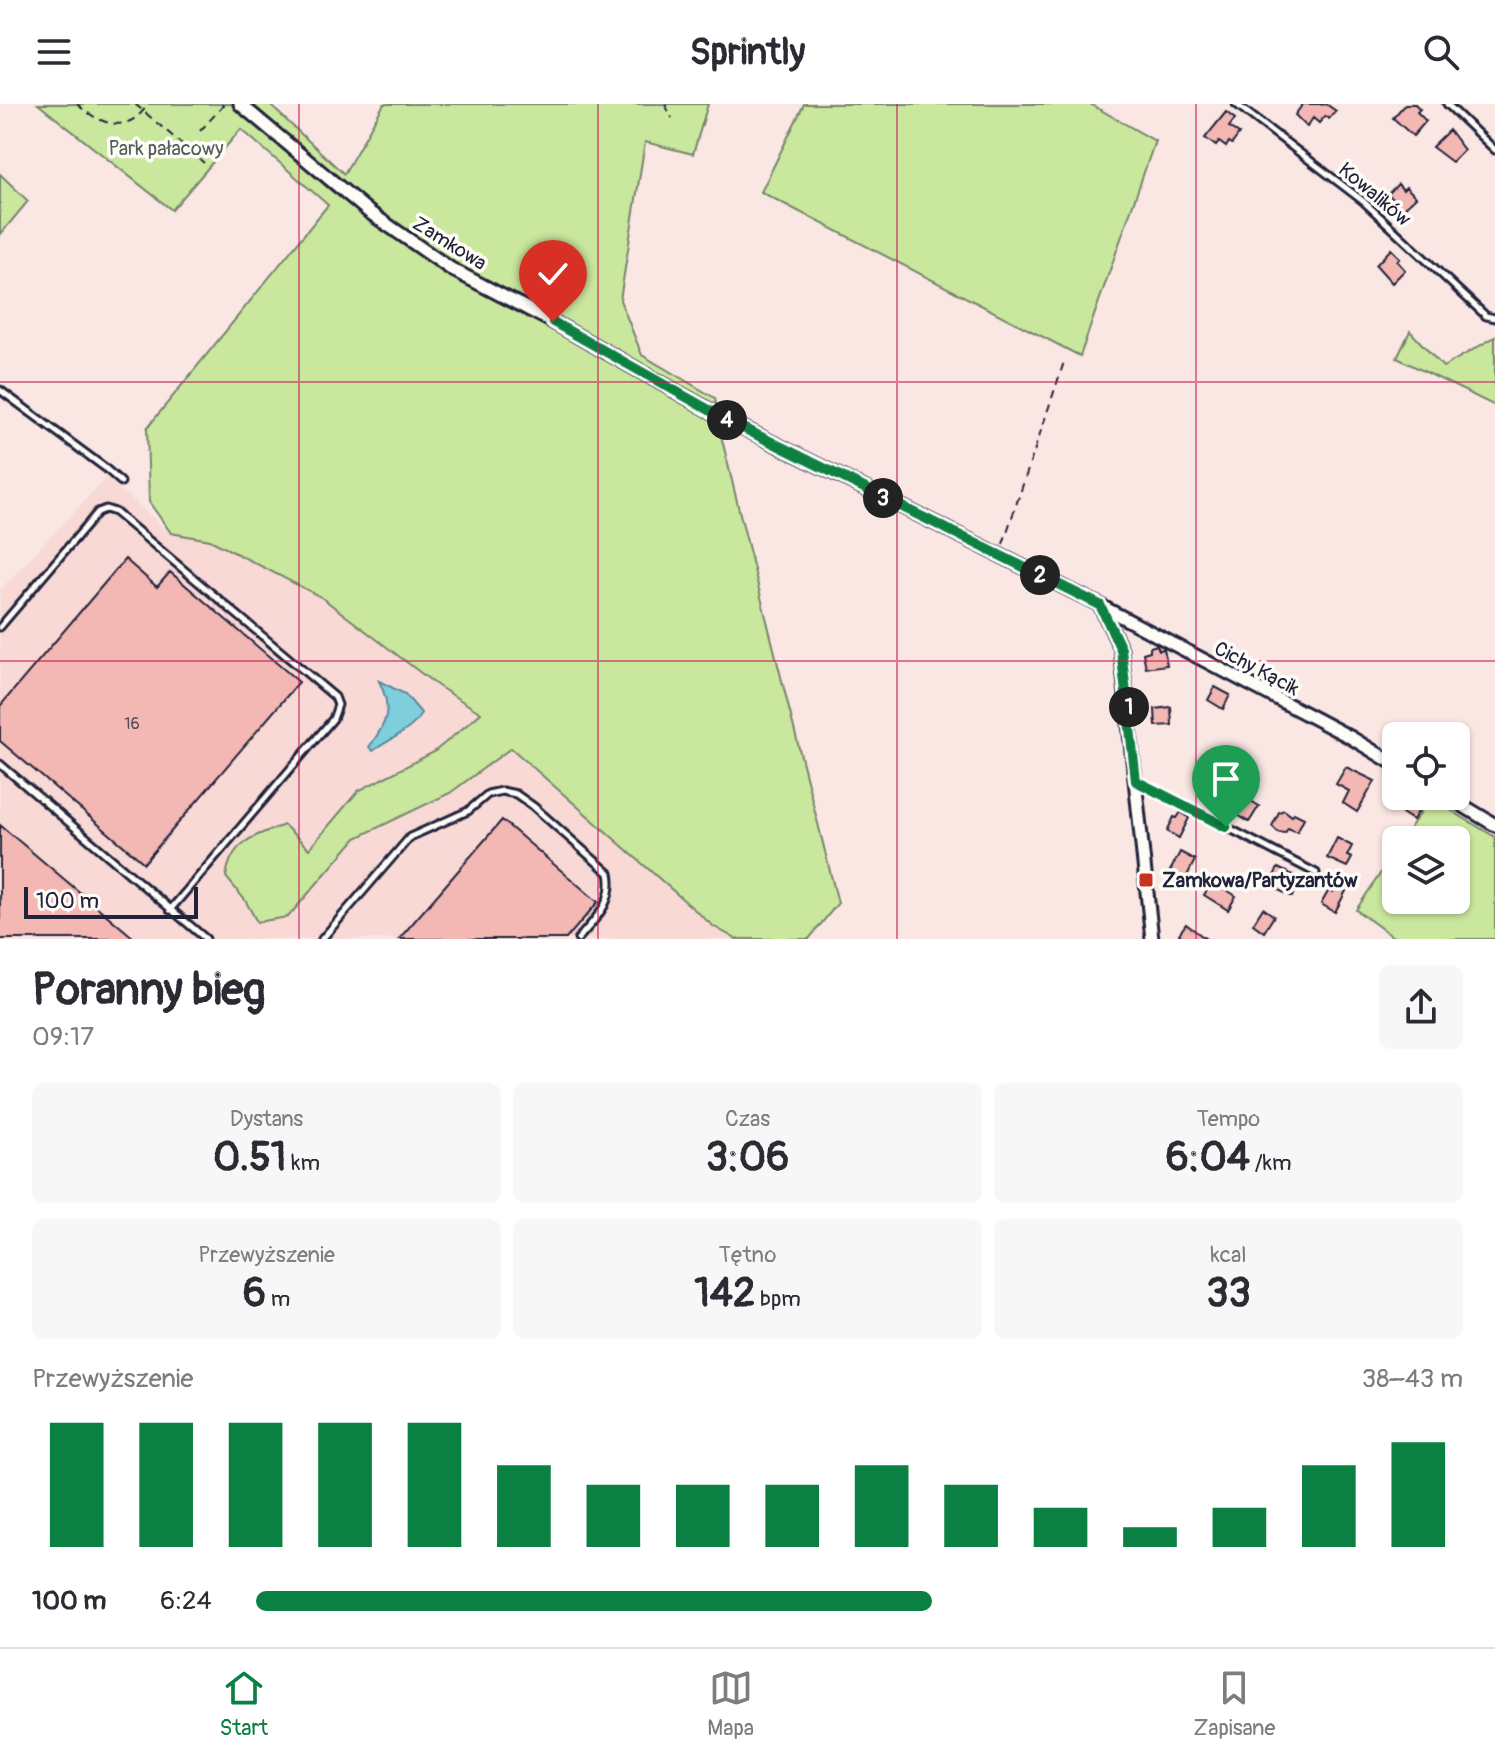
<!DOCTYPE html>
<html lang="pl">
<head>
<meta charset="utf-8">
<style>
	:root { --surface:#fff; --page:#f7f7f7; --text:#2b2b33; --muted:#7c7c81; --line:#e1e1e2; --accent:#0b8043 }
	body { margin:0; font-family:Pangolin,sans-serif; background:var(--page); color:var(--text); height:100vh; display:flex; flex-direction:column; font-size:30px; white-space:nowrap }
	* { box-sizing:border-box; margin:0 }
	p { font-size:26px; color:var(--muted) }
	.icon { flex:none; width:44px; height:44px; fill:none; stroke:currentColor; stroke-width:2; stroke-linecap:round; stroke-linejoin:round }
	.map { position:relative; height:835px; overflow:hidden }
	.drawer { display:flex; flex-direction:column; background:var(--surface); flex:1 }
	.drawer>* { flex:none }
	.fabs { position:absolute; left:1382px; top:618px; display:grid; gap:16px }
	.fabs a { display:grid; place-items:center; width:88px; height:88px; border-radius:12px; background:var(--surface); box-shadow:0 2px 6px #0004; font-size:40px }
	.scale { position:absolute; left:24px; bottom:20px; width:174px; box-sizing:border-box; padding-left:8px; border:4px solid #22223b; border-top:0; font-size:22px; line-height:28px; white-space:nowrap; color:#22223b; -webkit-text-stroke:6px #fdfcf7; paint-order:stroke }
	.pin { position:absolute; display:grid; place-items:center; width:68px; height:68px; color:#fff; margin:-82px -34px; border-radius:50% 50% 50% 0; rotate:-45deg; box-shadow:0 0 8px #0007 }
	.pin .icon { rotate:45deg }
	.km { position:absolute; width:40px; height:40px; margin:-20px; border-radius:50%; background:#222; color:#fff; font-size:22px; line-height:40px; text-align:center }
	.round { display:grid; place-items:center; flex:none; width:84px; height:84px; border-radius:12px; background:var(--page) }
	.head { display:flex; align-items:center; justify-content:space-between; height:136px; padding:0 32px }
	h1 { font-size:44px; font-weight:800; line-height:60px }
	.figures { display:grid; grid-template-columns:repeat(3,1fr); gap:12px; height:136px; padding:8px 32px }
	.figures div { display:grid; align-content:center; border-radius:12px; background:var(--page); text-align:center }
	.figures b { font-size:40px; font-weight:800 }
	.figures small { font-size:22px; font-weight:400 }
	.figures p { font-size:22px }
	.chart { height:224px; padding:16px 32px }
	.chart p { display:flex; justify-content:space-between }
	.chart svg { width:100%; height:144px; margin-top:8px; stroke:var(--accent); stroke-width:6 }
	ul { padding:0 32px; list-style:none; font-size:26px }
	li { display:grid; grid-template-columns:128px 96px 1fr; align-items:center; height:60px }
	li i { height:20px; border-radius:10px; background:var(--accent) }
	header { display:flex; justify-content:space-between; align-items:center; height:104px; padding:0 32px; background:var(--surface); font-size:36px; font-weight:800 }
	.tab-bar { display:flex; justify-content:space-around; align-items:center; height:112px; border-top:2px solid var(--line); background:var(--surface); font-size:22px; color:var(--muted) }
	.tab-bar a { display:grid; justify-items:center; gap:4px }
	.tab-bar .current { color:var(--accent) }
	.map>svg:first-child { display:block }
</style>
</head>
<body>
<header><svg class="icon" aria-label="menu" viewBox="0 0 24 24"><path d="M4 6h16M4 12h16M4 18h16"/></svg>Sprintly<svg class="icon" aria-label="search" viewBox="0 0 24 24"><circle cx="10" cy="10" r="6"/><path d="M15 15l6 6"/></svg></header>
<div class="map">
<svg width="1495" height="835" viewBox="0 0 1495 835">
	<rect width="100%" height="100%" fill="#fae7e3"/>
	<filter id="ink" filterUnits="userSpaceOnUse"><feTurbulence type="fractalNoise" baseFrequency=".0125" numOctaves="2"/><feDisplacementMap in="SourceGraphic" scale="16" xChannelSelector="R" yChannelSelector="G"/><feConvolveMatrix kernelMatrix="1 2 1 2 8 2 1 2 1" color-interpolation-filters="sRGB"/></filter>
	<g filter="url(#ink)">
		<path fill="#f8d9d5" d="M 107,373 L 170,429 L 210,436 L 321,493 L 438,582 L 482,610 L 434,648 L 358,687 L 309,745 L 226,773 L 245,796 L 257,818 L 288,813 L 356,734 L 450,689 L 511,644 L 713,822 L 736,835 L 0,835 L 0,486 Z"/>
		<path fill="#cae79e" stroke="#76846c" stroke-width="2" d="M 38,0 L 231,0 L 334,89 L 341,76 L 252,0 L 269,0 L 344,70 L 384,0 L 708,0 L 693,50 L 645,38 L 620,196 L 642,251 L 715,294 L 720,327 L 740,410 L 838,799 L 809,835 L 736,835 L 713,822 L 511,644 L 450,689 L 356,734 L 288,813 L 257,818 L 245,796 L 226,773 C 231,737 254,732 284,721 L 309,745 L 358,687 L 434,648 L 481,609 L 438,582 L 321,493 L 210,436 L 171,429 L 149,398 L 147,324 L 328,101 L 241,25 L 172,106 Z
			M 804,0 L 1090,0 L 1155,37 L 1080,252 L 761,88 Z
			M 0,70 L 28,97 L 0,131 Z
			M 1410,227 L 1443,263 L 1495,233 L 1495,302 L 1397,254 Z
			M 1430,694 L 1495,733 L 1495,835 L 1396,835 L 1356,806 L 1396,746 L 1396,796 L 1456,796 L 1456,736 L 1402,736 Z"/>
		<path fill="#7fcedd" stroke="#5a899c" stroke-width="2" d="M 379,577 L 405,590 L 421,609 C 415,626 387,636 373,647 L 369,643 C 387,619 393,605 379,577 Z"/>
		<path fill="#f3b7b4" stroke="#22223b" stroke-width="2" d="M 1303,0 L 1326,0 L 1336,7 L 1329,15 L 1325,12 L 1319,19 L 1313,14 L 1307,23 L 1295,11 Z
			M 1405,0 L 1415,0 L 1420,5 L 1417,8 L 1426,17 L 1413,32 L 1393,14 Z
			M 1226,8 L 1235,15 L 1229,23 L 1239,30 L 1232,40 L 1229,38 L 1226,43 L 1219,38 L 1216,42 L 1205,34 Z
			M 1449,26 L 1464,46 L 1452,58 L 1432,43 Z
			M 1398,80 L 1403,86 L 1406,83 L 1416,93 L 1403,105 L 1388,90 Z
			M 1391,145 L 1400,154 L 1397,157 L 1405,166 L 1392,179 L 1376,161 Z
			M 125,455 L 157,483 L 170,468 L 299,578 L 144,759 L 0,637 L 0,602 Z
			M 1157,541 L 1159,546 L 1164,545 L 1167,561 L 1146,564 L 1143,549 L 1150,547 L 1150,543 Z
			M 1215,583 L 1230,591 L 1223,605 L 1208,596 Z
			M 1171,603 L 1172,621 L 1156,622 L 1155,605 Z
			M 1346,663 L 1375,677 L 1357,708 L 1343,699 L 1349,687 L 1336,680 Z
			M 1235,687 L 1259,702 L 1249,718 L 1225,703 Z
			M 1390,692 L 1403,692 L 1421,703 L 1413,716 L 1386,699 Z
			M 1284,706 L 1292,712 L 1294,709 L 1304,714 L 1297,728 L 1288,724 L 1285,729 L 1278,728 L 1272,722 L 1279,708 Z
			M 1181,708 L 1189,714 L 1179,734 L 1167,727 L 1174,713 L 1177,714 Z
			M 502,716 L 598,798 L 566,835 L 399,835 Z
			M 0,721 L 135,835 L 0,835 Z
			M 1337,734 L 1352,742 L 1347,752 L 1352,754 L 1347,763 L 1327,754 Z
			M 1180,748 L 1195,756 L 1185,776 L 1169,769 Z
			M 1278,764 L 1301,775 L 1292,793 L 1269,781 Z
			M 1213,777 L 1236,792 L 1228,806 L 1204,791 Z
			M 1336,782 L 1346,787 L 1335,808 L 1321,800 L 1329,786 L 1333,788 Z
			M 1263,804 L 1274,812 L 1264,828 L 1253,820 Z
			M 1186,820 L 1206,835 L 1185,835 L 1179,830 Z"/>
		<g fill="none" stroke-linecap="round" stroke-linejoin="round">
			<g stroke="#22223b" stroke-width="11">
				<path id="lane" d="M 1236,0 L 1363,97 L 1486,212 L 1495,214
					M 1447,0 L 1495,46
					M 0,286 L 104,363 L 121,378
					M 0,523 L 98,408 L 106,405 L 115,408 L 335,593 L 338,601 L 333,615 L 170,806
					M 0,660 L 206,835
					M 1137,677 L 1316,769
					M 322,835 L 410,733 L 468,707 L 488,690 L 502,687 L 516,690 L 533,702 L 609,769 C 615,798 595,815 578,835"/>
			</g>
			<g stroke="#22223b" stroke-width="17">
				<path id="street" d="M 240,0 L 369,108 L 451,165 L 553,218 L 727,316 L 1100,501 L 1121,545 L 1152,835
					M 1101,502 L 1350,633 L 1396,661
					M 1447,692 L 1495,721"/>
			</g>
			<path stroke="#22223b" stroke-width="2" stroke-dasharray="8 6" stroke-linecap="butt" d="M 77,0 C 99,20 128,32 148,0
				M 135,0 L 204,59
				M 665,0 L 672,14
				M 200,27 L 223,2 L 221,0
				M 1003,440 L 1065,255"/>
			<use href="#lane" stroke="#fdfcf7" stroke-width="5"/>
			<use href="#street" stroke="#fdfcf7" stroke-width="11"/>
		</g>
	</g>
	<g fill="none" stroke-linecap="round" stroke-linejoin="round" filter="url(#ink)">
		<g stroke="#fff" stroke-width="16">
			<path id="route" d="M 553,218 L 727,316 L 1100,501 L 1121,545 L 1136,677 L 1226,723"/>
		</g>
		<use href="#route" stroke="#0b8043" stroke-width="10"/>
	</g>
	<path fill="none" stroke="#c2185b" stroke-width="2" stroke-opacity="0.55" d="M 299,0 L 299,835M 598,0 L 598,835M 897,0 L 897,835M 1196,0 L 1196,835M 0,278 L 1495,278M 0,557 L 1495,557"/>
	<rect fill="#c8321e" stroke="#fdfcf7" stroke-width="3" x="1138" y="768" width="16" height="16" rx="4"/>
	<g text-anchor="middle" stroke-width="7" stroke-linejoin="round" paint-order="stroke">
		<g font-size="16" fill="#564759">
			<text x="132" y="625">16</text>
		</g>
		<g font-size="20" fill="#545d59" stroke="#fdfcf7">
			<text x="166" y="51">Park pałacowy</text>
		</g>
		<g font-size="20" fill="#22223b" stroke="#fdfcf7">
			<text transform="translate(1375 90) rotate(40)" y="7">Kowalików</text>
			<text transform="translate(450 139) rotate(32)" y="7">Zamkowa</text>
			<text transform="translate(1257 564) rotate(28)" y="7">Cichy Kącik</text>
		</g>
		<g font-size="20" font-weight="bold" fill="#22223b" stroke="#fdfcf7" text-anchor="start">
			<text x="1162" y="783">Zamkowa/Partyzantów</text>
		</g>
	</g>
</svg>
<div class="fabs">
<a><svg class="icon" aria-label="locate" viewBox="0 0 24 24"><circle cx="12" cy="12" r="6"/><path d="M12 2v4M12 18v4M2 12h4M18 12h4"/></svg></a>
<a><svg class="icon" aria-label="layers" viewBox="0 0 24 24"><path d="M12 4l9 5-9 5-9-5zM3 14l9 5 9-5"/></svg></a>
</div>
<div class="scale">100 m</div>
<div class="pin" style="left:1226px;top:723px;background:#1e9e55"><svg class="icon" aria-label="arrive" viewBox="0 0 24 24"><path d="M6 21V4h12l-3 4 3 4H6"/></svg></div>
<div class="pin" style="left:553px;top:218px;background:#d93025"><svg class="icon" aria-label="check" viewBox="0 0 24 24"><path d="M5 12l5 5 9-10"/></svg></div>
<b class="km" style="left:1129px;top:603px">1</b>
<b class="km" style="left:1040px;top:471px">2</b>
<b class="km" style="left:883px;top:394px">3</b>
<b class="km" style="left:727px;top:316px">4</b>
</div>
<section class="drawer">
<div class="head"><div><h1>Poranny bieg</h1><p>09:17</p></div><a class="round"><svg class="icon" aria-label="share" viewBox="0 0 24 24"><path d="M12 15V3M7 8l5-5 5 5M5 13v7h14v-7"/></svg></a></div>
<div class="figures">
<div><p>Dystans</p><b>0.51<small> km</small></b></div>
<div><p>Czas</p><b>3:06</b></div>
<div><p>Tempo</p><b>6:04<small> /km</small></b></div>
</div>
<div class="figures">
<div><p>Przewyższenie</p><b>6<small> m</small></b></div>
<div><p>Tętno</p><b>142<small> bpm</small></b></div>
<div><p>kcal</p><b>33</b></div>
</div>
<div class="chart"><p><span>Przewyższenie</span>38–43 m</p>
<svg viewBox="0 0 160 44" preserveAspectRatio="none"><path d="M5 44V6M15 44V6M25 44V6M35 44V6M45 44V6M55 44V19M65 44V25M75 44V25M85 44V25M95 44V19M105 44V25M115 44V32M125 44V38M135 44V32M145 44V19M155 44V12"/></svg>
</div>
<ul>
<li><b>100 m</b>6:24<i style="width:56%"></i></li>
</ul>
</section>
<nav class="tab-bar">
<a class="current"><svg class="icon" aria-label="home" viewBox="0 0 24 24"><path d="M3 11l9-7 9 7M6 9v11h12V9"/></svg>Start</a>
<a><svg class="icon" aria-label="map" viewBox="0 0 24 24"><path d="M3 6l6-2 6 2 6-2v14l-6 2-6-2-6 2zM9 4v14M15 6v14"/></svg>Mapa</a>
<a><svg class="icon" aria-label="saved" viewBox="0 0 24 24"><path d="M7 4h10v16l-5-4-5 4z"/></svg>Zapisane</a>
</nav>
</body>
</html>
